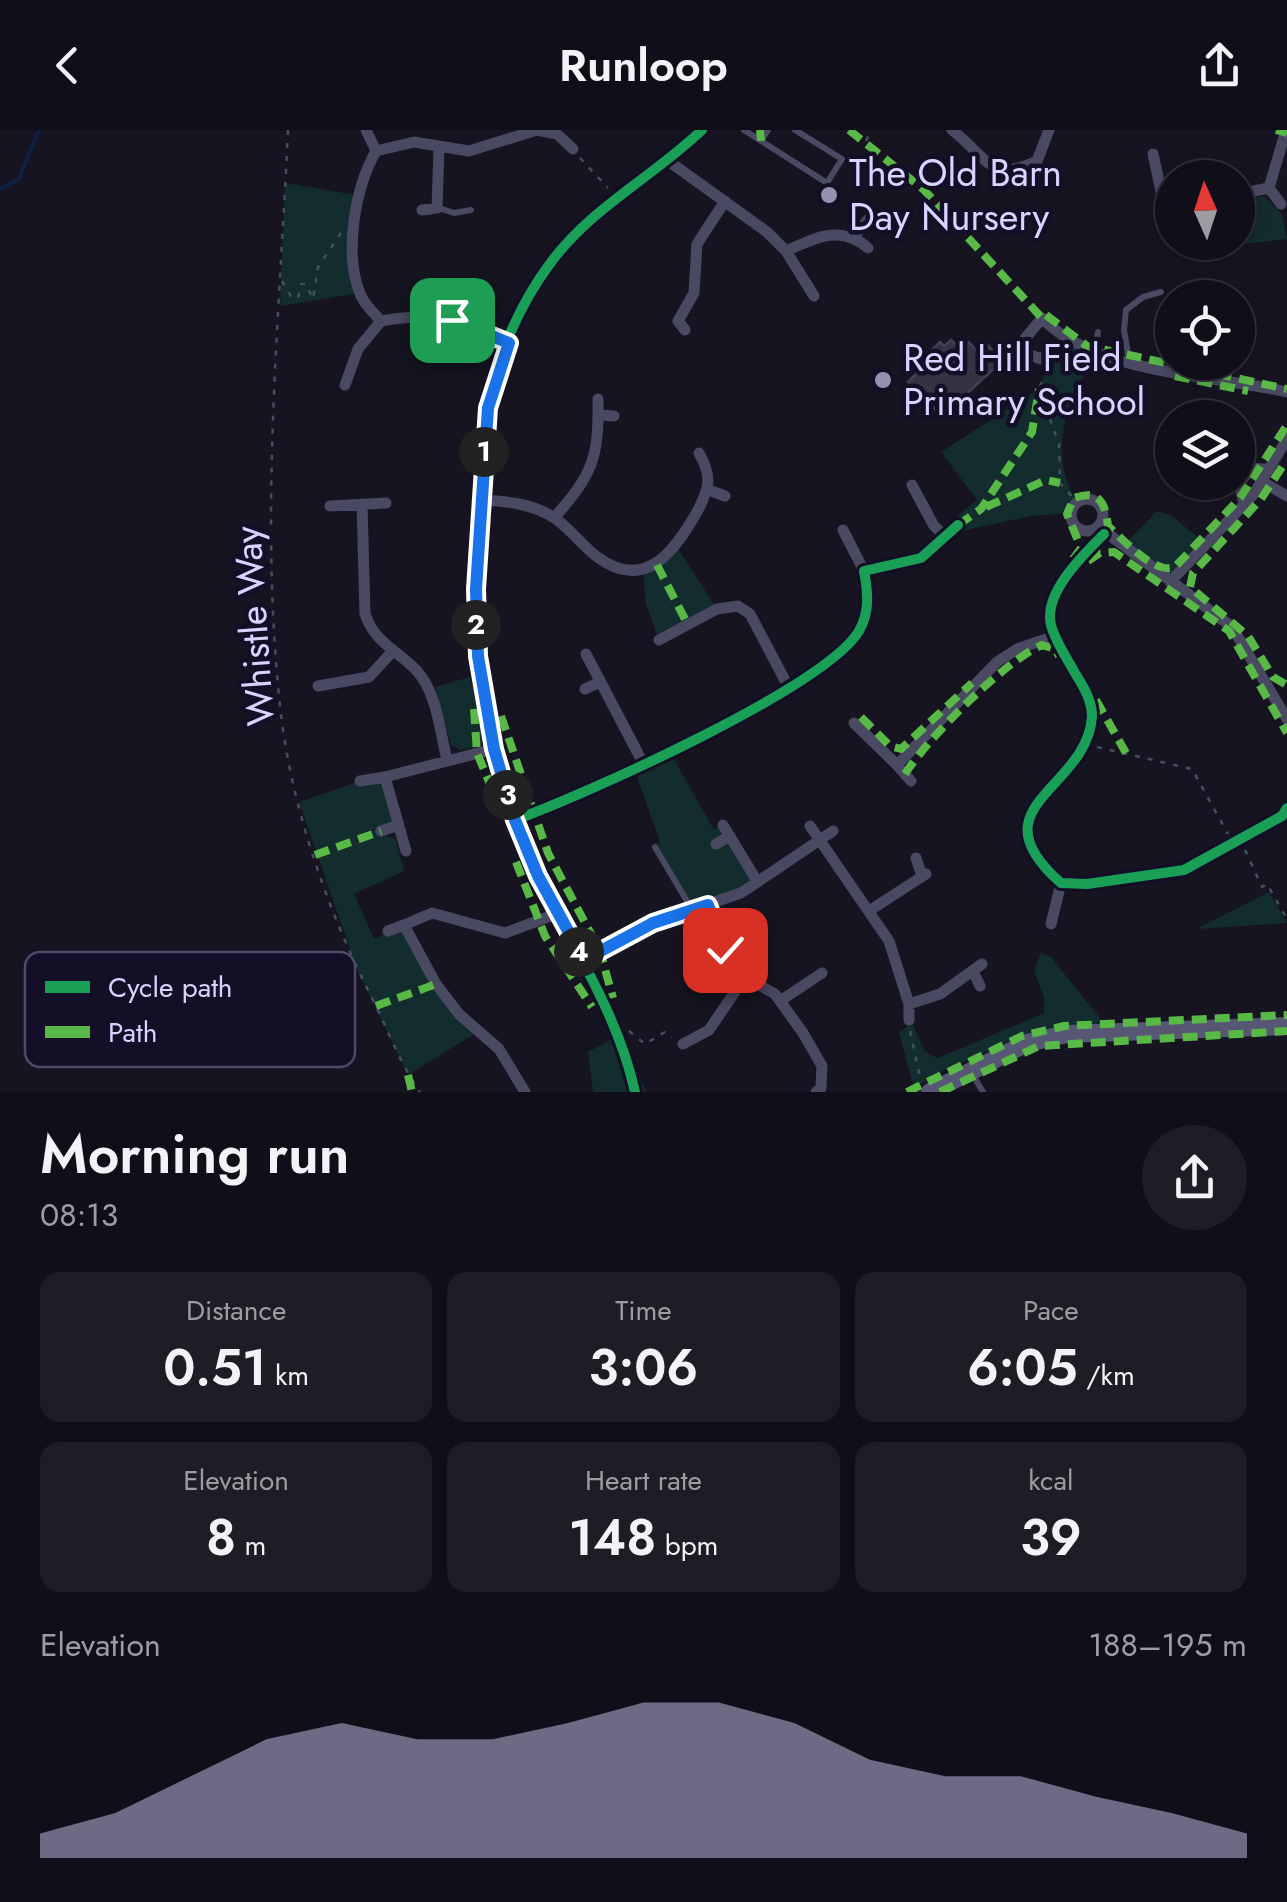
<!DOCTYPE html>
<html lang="en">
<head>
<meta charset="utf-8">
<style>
	:root { --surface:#100f19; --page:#1e1d26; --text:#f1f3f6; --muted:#9c9ca2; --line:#302f38; --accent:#9591b1 }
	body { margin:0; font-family:Jost,sans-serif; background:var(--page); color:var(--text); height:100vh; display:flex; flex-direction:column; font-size:38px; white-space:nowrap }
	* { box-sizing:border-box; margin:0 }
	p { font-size:32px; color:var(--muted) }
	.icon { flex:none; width:55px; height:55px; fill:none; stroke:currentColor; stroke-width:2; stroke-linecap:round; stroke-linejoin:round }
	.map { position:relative; height:962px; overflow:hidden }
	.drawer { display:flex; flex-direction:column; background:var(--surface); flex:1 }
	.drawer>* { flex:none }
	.needle { width:65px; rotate:357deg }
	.buttons { position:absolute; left:1155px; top:30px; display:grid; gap:20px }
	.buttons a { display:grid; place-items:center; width:100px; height:100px; border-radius:50%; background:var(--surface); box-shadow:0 5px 15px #0003,0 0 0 2px var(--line); font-size:50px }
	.pin { position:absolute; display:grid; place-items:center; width:85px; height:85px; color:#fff; margin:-42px; border-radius:20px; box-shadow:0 5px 15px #0006 }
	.km { position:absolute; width:50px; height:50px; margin:-25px; border-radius:50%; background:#222; color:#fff; font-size:28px; line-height:50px; text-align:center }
	.round { display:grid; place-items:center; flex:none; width:105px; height:105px; border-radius:52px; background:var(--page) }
	.headline { display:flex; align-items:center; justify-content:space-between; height:170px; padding:0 40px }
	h1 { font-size:55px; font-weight:600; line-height:75px }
	.stats { display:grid; grid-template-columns:repeat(3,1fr); gap:15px; height:170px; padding:10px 40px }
	.stats div { display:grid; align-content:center; border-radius:20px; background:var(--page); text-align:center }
	.stats b { font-size:50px; font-weight:600 }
	.stats small { font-size:28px; font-weight:400 }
	.stats p { font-size:28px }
	.chart { height:280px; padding:20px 40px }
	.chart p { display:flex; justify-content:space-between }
	.chart svg { width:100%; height:180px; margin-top:10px; fill:var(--accent); opacity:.7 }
	header { display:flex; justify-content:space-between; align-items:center; height:130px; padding:0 40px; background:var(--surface); font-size:45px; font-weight:600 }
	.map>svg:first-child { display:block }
</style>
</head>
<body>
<header><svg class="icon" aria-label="back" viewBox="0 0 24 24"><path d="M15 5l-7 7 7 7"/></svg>Runloop<svg class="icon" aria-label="share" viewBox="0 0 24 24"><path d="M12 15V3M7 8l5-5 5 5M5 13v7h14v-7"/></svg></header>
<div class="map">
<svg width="1287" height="962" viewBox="0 0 1287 962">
	<rect width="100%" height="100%" fill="#161421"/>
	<path fill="#132c2d" d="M 285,53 L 356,65 L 355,137 L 360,163 L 280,176 Z
		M 1264,66 L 1282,84 L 1287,109 L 1218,117 L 1217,113 L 1238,112 L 1238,69 Z
		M 1066,210 L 1095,223 C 1069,274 1045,318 1077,372 L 1071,383 L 1031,386 L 962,401 L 954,389 L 977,370 L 941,322 L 1039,259 L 1052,225 Z
		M 1157,381 L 1171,385 L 1206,414 L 1170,452 L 1122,417 Z
		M 677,417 L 717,479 L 659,510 L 646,474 L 643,439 Z
		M 470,547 L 485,605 L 480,616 L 460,620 L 451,615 L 435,557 Z
		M 669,620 L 714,700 L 723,695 L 757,751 L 691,778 L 655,717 L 660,712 L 634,638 Z
		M 385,647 L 396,696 L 383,706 L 395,708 L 404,741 L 354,764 L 374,809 L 404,795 L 414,818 L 479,901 L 408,945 L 357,839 L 299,672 L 360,651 Z
		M 1269,762 L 1287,793 L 1196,799 Z
		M 1041,823 L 1051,827 L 1100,888 L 1096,896 L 1022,906 L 936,944 L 914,958 L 899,902 L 912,893 L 925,922 L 938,928 L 1044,883 L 1044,867 L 1034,841 Z
		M 619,905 L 647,962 L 593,962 L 588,922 Z"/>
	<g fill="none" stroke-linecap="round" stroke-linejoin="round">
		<path stroke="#0d2144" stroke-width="4" d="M 0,59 L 19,49 L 39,0"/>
	</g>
	<path fill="#343243" stroke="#433f54" stroke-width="2.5" d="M 951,210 L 961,220 L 969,212 L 976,220 L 985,212 L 1002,231 L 942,287 L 908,252 L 923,237 L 919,232 L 940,212 L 944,216 Z"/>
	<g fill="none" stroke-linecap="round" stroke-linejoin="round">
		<path stroke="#44505f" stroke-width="2.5" stroke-dasharray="5 8" stroke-linecap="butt" d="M 288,0 C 279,195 259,391 281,585 C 293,684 330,787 375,874 C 389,903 401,935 420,962
			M 866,11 L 871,0
			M 580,28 L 608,58
			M 282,151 L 292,168 L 298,168 L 301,154 L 306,154 L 313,169 L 318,137 L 341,103
			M 1046,240 L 1039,259 L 1059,314 L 1060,353 L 1077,372
			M 1097,617 L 1192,639 L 1228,704
			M 1245,720 L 1262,757 L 1267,754 L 1287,789
			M 629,901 L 645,914 L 665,902 L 672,907
			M 910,901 L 921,952"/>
		<path stroke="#4a4962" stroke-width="6" d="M 744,0 L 827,53 L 842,29 L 795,0
			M 761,11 L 768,0
			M 439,78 L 454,83 L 471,80
			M 1095,221 L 1098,202
			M 1129,230 L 1124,200 L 1126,180 L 1143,167 L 1161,162
			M 1242,377 L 1238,359 L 1256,336 L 1269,337
			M 655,717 L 691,778
			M 971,942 L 983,962"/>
		<path stroke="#4a4962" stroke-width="11" d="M 366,0 L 376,21
			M 952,0 C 986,26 990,54 1037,31 L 1049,0
			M 1153,24 L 1163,70 L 1172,72
			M 667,30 L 767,102 L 786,121 L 814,166
			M 1269,58 L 1281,74
			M 1238,64 L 1269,58 L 1286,0
			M 422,80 L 437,78 L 439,18
			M 855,106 L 871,86
			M 786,121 C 815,108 841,94 868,118
			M 381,191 C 374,183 365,175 361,166 C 343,125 355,58 376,21 L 414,12 L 469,21 L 537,0 L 557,4 L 573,19
			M 685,200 L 678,191 L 694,163 L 697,114 L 725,71
			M 1066,210 L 1041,229 L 1028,224 L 1023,211 L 1042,188 C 1095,244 1214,245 1287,262
			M 345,255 L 358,219 L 381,191 C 438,180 456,194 509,213
			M 598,285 L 614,286
			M 1263,352 L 1287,366
			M 912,355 L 934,396 L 945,406
			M 709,360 L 725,366
			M1071 385a16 16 0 1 1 32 0a16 16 0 1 1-32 0Z
			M 481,370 C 506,371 535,374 556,389 C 571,400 582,415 596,426 C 646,464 676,419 698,380 C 710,357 712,346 699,323
			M 362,374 L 365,484 C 376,515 397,519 417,541 C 437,563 440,602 447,630
			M 330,376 L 386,373
			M 554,388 C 593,344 599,328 598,269
			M 1099,397 L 1232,497 L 1287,589
			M 843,400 L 864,441
			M 1104,404 C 1084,424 1043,463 1051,495 C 1055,511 1067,528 1075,543 C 1083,556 1092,570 1092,586 C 1088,660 972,675 1061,753 L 1087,754 L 1184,740 L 1282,686 L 1287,678
			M 1170,452 L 1253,365 L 1287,309
			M 659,510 L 717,479 L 738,476 L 750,484 L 788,556
			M 586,524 L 643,633
			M 318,556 L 369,547 L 391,523
			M 585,559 L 600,552
			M 854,593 L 897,635 L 997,532 L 1017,519 L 1055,506
			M 897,635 L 911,651
			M 360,651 L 385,647
			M 515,690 C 584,665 824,558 859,501 C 870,482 868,462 864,441 L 921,428 L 958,395
			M 723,695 L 757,751
			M 810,696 L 889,811 L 909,874 L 940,864 L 982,834
			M 381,701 L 396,696
			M 716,714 L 730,706
			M 406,721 L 385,647 L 494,619
			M 916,728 L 922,746
			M 708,775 L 725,821 L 745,847 L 775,864 L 803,903 L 822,936 L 821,958 L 816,962
			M 869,781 L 926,744
			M 1051,794 L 1061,753
			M 388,801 L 404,795
			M 584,830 L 653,793 L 741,763 L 833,701
			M 973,841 L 980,856
			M 780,871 L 822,843
			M 909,874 L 909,890
			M 683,914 L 709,900 L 745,847
			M 525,962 L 499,919 L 459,884 L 436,854 L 404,795 L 432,783 L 505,803 L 556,784
			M 635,962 C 615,871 559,799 524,714 C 480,602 472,490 481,371 C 483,341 483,310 487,280 C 494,232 520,174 549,135 C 590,78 653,47 702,0"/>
		<path stroke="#575674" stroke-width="18" d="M 930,962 L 1027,913 L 1067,904 L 1287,896"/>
		<path stroke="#58b947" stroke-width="8" stroke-dasharray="15 8" stroke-linecap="butt" d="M 760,0 L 761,11
			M 849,0 L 924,60 L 1042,188
			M 1276,0 L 1287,3
			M 1046,185 L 1087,216 L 1287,259
			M 1175,246 L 1248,261
			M 1282,337 L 1261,369 L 1193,443 L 1190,457 L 1248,506 L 1273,547 L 1287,555
			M 986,377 L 1046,350 L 1060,353
			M 958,395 L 981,379 L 1032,302 L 1039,259
			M 1073,429 L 1081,418 L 1067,384 L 1074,368 C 1100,359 1105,373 1108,396 C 1123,409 1154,445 1175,437 L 1240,368 L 1287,295
			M 1088,431 L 1100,423 L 1114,422 L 1229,501 L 1287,603
			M 657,435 L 688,495
			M 1096,570 L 1126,623
			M 474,579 L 477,623 L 495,666
			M 501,586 L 548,723 L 600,821 L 613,868
			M 861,587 L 890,616 L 901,619 L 972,553
			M 905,644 C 928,608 1003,532 1042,515 L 1055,519 L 1059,526
			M 315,725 L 381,701
			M 516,732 L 545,806 L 592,877
			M 376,876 L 436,854
			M 408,945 L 412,962
			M 907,962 L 1022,906 L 1064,896 L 1287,885
			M 940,962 L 1039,916 L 1287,901"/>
		<g stroke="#130f26" stroke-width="16">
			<path id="cycleway" d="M 1104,404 C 1084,424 1043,463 1051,495 C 1055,511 1067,528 1075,543 C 1083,556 1092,570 1092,586 C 1088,660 972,675 1061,753 L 1087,754 L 1184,740 L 1282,686 L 1287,678
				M 515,690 C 584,665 824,558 859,501 C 870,482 868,462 864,441 L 921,428 L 958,395
				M 635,962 C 615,871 559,799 524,714 C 480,602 472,490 481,371 C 483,341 483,310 487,280 C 494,232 520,174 549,135 C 590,78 653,47 702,0"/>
		</g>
		<use href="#cycleway" stroke="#1a9f57" stroke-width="10"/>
	</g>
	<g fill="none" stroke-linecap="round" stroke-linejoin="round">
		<g stroke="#fff" stroke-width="20">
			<path id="route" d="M 452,190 L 509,213 L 488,278 L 476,459 L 478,526 L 494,619 L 515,690 L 538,746 L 584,830 L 653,793 L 708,775 L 725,820"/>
		</g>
		<use href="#route" stroke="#1a73e8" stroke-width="12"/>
	</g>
	<g fill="#9591b1" stroke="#130f26" stroke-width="4">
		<circle cx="829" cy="65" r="10"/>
		<circle cx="883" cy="250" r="10"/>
	</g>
	<g text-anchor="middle" stroke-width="9" stroke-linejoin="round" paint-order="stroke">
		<g font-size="38" fill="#d9d4ff" stroke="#130f26" text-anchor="start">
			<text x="849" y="56">The Old Barn<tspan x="849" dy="44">Day Nursery</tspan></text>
			<text x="903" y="241">Red Hill Field<tspan x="903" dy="44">Primary School</tspan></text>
		</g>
		<g font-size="38" fill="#d9d4ff" stroke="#130f26">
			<text transform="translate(254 496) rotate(-94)" y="13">Whistle Way</text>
		</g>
	</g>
	<rect x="25" y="822" width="330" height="115" rx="15" fill="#130f26" stroke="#4e4a67" stroke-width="2.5"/>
	<rect x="45" y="851" width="45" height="12" fill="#1a9f57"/>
	<rect x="45" y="896" width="45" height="12" fill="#58b947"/>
	<g font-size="28" fill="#d9d4ff">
		<text x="108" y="867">Cycle path</text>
		<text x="108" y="912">Path</text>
	</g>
</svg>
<div class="buttons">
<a><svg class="needle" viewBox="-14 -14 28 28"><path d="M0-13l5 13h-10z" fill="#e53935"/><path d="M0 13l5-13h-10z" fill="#9c9ca2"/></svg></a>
<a><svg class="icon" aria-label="locate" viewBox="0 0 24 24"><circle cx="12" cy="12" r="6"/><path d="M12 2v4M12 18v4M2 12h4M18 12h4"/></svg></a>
<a><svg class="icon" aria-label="layers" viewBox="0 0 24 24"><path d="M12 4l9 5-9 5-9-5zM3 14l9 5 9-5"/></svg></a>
</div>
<div class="pin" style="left:452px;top:190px;background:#1e9e55"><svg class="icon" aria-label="arrive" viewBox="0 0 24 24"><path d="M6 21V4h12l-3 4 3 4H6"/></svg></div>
<div class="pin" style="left:725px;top:820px;background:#d93025"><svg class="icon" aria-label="check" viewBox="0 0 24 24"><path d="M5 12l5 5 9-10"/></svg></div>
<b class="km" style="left:484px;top:322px">1</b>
<b class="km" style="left:476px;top:495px">2</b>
<b class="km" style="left:508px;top:665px">3</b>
<b class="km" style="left:579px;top:822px">4</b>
</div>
<section class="drawer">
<div class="headline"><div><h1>Morning run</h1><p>08:13</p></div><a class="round"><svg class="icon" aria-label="share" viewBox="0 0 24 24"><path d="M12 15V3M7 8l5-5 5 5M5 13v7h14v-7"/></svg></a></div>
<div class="stats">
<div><p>Distance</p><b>0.51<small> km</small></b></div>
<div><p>Time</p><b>3:06</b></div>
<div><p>Pace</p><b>6:05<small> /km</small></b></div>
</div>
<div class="stats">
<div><p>Elevation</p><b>8<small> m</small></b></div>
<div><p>Heart rate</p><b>148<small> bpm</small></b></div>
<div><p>kcal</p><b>39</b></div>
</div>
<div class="chart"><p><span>Elevation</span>188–195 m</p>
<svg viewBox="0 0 160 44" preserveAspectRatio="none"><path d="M0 44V38L10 33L20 24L30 15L40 11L50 15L60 15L70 11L80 6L90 6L100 11L110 20L120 24L130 24L140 29L150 33L160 38V44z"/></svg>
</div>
</section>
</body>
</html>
